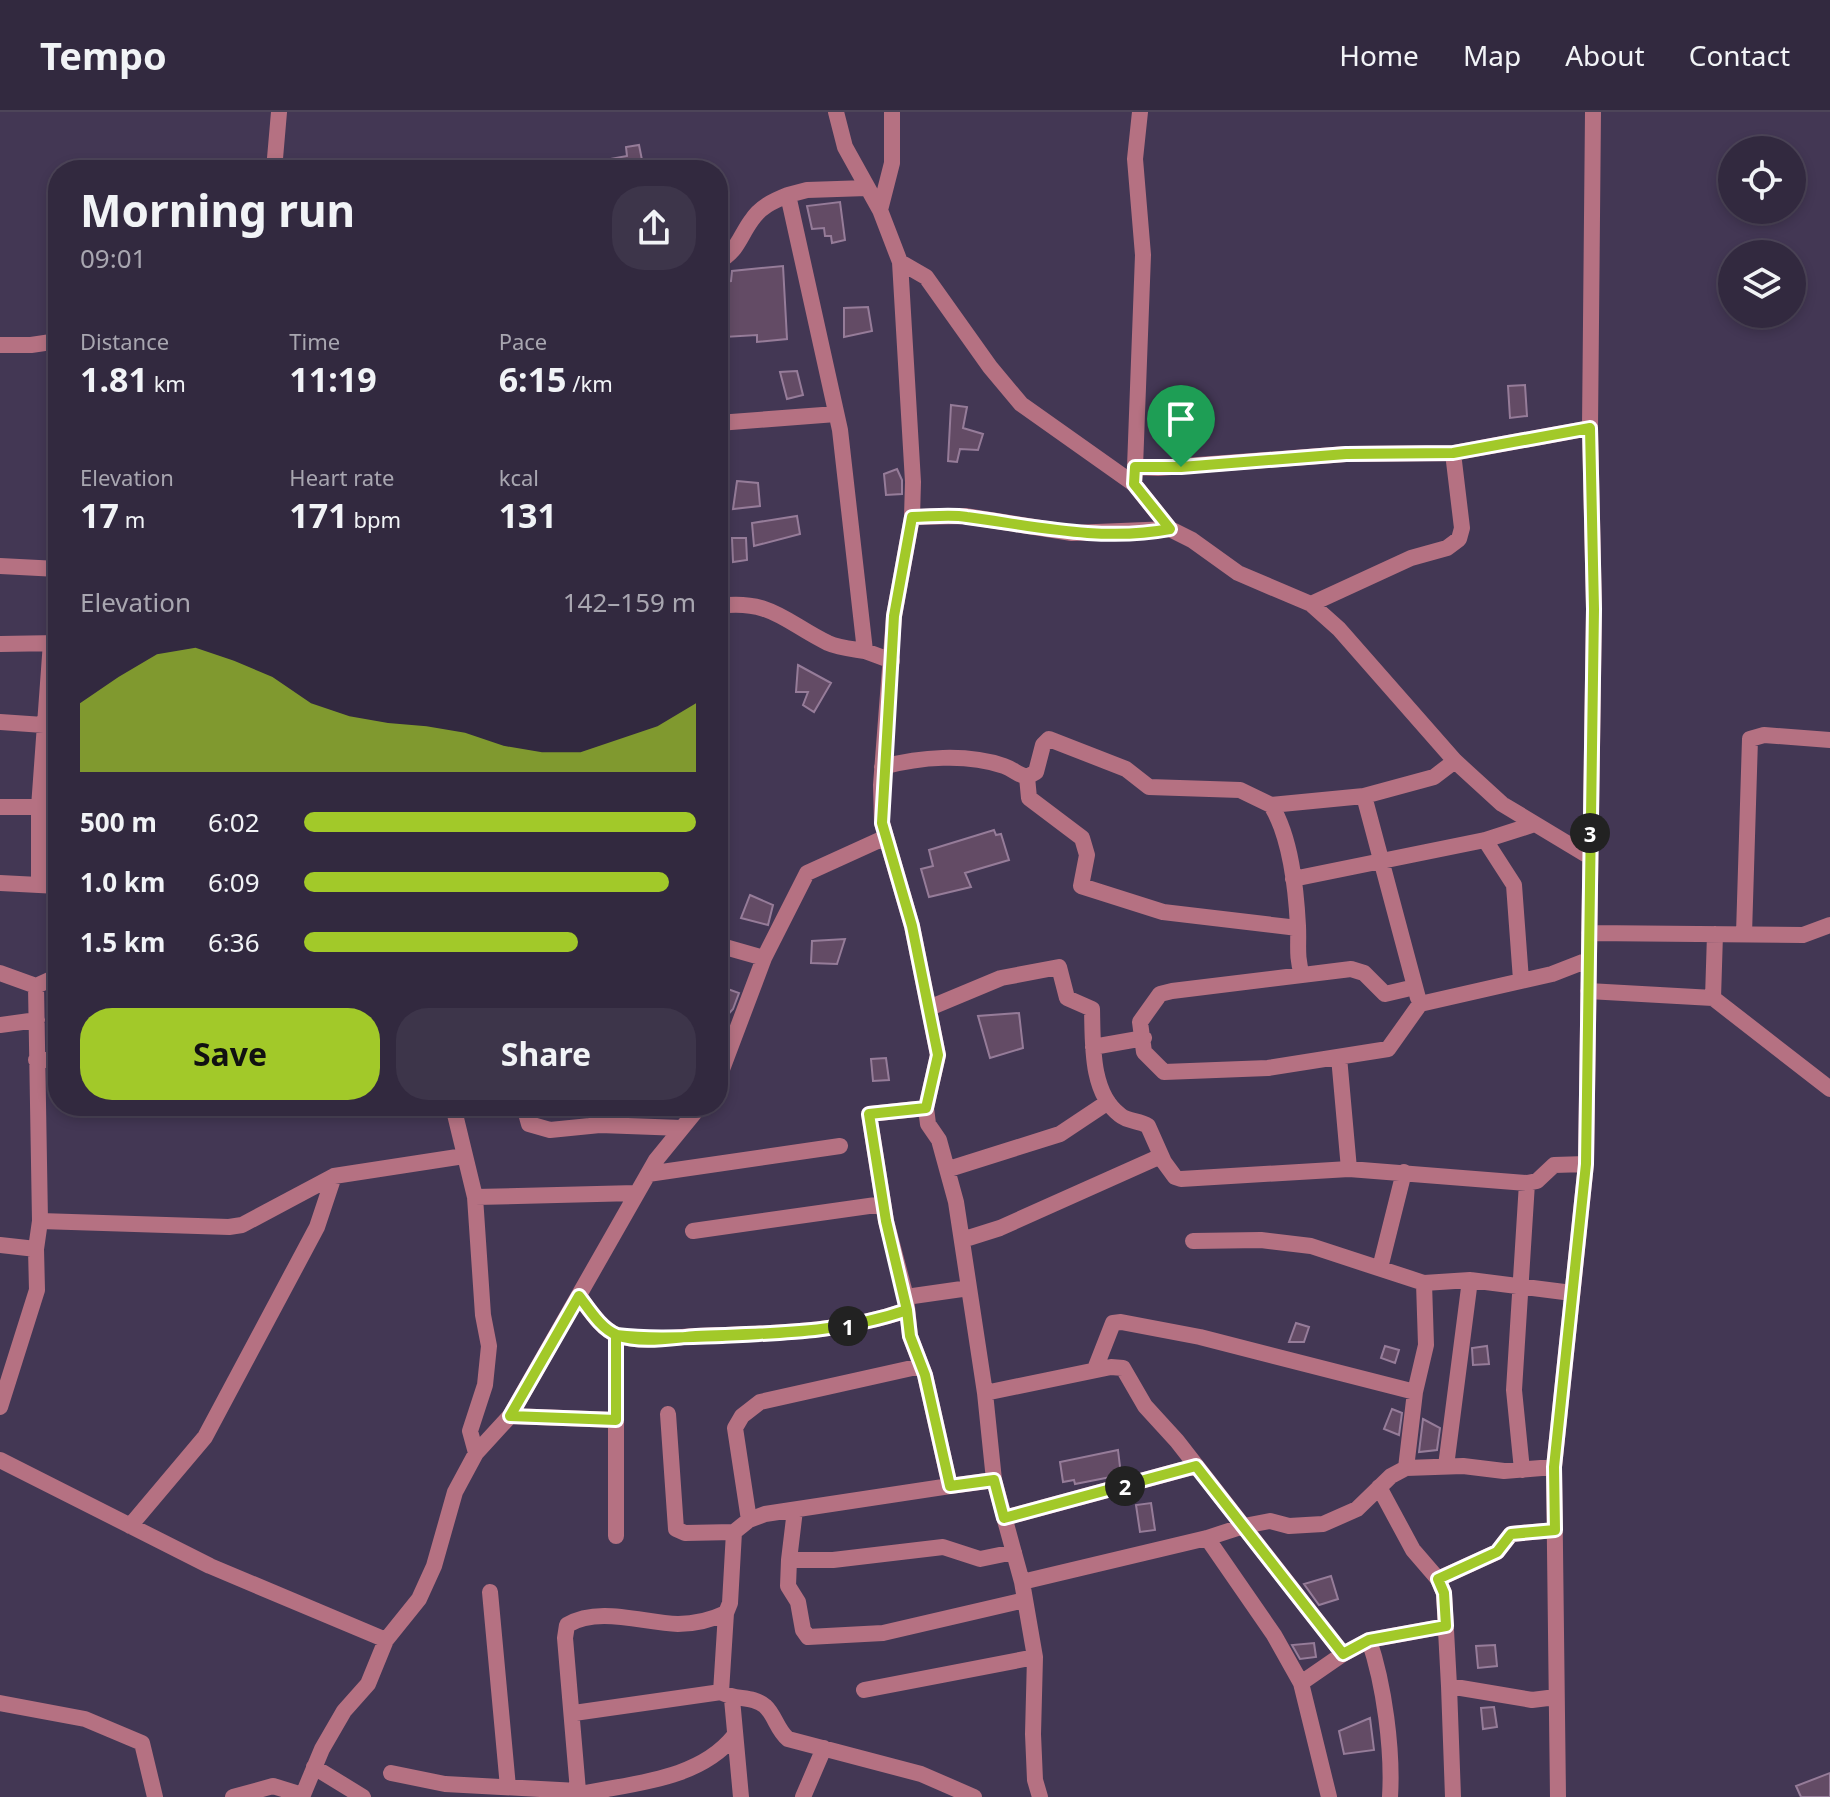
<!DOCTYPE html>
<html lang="en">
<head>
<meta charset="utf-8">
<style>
	:root { --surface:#32293f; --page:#3d354a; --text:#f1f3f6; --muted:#a8a6b0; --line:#4d4559; --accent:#a2c929 }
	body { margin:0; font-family:"Noto Sans",sans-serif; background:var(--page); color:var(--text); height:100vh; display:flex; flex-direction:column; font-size:30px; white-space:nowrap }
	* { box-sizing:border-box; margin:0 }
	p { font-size:26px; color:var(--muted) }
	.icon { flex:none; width:44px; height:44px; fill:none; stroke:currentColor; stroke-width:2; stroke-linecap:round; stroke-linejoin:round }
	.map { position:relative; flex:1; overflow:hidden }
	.side { position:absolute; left:48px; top:48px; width:680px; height:956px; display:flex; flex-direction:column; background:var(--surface); border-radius:32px; box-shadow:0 4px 12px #0003,0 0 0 2px var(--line) }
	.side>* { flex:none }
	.tools { position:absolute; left:1718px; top:24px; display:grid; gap:16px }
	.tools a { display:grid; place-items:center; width:88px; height:88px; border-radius:50%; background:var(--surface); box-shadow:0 4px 12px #0003,0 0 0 2px var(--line); font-size:40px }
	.pin { position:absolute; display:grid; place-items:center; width:68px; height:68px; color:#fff; margin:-82px -34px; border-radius:50% 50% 50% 0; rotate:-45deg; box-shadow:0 0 8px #0007 }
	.pin .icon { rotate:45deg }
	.km { position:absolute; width:40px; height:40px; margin:-20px; border-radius:50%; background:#222; color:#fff; font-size:22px; line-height:40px; text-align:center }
	.round { display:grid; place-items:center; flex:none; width:84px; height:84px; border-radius:32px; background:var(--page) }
	.head { display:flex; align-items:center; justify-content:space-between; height:136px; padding:0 32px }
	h1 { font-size:44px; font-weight:700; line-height:60px }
	.stats { display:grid; grid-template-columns:repeat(3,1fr); gap:12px; height:136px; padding:8px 32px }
	.stats div { display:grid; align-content:center }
	.stats b { font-size:34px; font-weight:700 }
	.stats small { font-size:22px; font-weight:400 }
	.stats p { font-size:22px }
	.chart { height:224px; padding:16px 32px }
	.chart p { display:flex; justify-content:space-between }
	.chart svg { width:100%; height:144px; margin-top:8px; fill:var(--accent); opacity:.7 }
	.action { display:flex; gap:16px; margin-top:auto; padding:16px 32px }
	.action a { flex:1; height:92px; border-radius:32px; background:var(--accent); color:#111; font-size:32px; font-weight:700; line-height:92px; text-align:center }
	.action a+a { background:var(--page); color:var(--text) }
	ul { padding:0 32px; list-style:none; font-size:26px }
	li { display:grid; grid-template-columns:128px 96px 1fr; align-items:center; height:60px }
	li i { height:20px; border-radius:10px; background:var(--accent) }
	header { display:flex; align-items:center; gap:48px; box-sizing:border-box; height:112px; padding:0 40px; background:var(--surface); border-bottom:2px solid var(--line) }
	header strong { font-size:38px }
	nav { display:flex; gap:44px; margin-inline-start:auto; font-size:28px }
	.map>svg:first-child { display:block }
</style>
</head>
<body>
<header>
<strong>Tempo</strong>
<nav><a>Home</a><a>Map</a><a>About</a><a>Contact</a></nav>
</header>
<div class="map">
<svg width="1830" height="1685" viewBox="0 0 1830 1685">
	<rect width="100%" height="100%" fill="#433754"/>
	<path fill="#634b65" stroke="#967c99" stroke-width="2" d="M 639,33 L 644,58 L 588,58 L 588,51 L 627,44 L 626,35 Z
		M 840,90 L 845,128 L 832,131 L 831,124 L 825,124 L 824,116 L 812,117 L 807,94 Z
		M 783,154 L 787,227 L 757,230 L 757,223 L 724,225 L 724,170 L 731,169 L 732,159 Z
		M 868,195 L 872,219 L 844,225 L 844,196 Z
		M 797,259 L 803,283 L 787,287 L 780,260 Z
		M 1525,273 L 1527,304 L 1510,306 L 1508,274 Z
		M 951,293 L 967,295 L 963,316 L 983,322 L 978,338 L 960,337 L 957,350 L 948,349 Z
		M 897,357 L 902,368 L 902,382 L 886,383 L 884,362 Z
		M 737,369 L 758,371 L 760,394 L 733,397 Z
		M 797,404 L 800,422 L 754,434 L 752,411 Z
		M 732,426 L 746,426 L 747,448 L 733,450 Z
		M 798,553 L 831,571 L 814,600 L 803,593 L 808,580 L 796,580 Z
		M 994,718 L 996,723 L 1001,722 L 1009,748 L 965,761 L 971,775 L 929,785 L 921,757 L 933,754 L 929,738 Z
		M 750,783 L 773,793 L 768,813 L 741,806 Z
		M 845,827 L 837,852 L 811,851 L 812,829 Z
		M 725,876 L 739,881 L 733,897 L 718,914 L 718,897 Z
		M 1019,901 L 1023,936 L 990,946 L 978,904 Z
		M 886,946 L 889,968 L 873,969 L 871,947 Z
		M 1296,1211 L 1309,1215 L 1304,1230 L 1289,1230 Z
		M 1385,1234 L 1399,1238 L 1395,1251 L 1381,1246 Z
		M 1487,1234 L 1489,1252 L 1473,1253 L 1472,1236 Z
		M 1392,1297 L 1402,1301 L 1399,1323 L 1384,1317 Z
		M 1423,1307 L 1440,1316 L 1437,1338 L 1419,1340 Z
		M 1118,1338 L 1121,1363 L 1075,1372 L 1074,1368 L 1063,1370 L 1060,1350 Z
		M 1151,1391 L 1155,1418 L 1140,1420 L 1136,1393 Z
		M 1331,1464 L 1338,1487 L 1319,1493 L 1304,1472 Z
		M 1314,1531 L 1316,1545 L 1300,1547 L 1292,1533 Z
		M 1495,1533 L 1497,1554 L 1478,1556 L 1476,1534 Z
		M 1494,1595 L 1497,1615 L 1483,1617 L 1481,1596 Z
		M 1370,1606 L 1374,1638 L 1344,1642 L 1339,1619 Z
		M 1830,1661 L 1830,1685 L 1801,1685 L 1796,1674 Z"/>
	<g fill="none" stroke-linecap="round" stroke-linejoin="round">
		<path stroke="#b57182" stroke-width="16" d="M 836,0 L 845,35 L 880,98 L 900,150 L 913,370 L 912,405 L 894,504 L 881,673 L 882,711 L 912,814 L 938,943 L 926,996 L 928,1012 L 939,1028 L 956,1090 L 985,1281 L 994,1368 L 1022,1470 L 1035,1545 L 1033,1622 L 1035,1668 L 1040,1685
			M 274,58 L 279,0
			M 867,76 L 807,78 L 788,83 L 840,318 L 865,539 L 892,549
			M 880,98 L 892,51 L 892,0
			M 718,149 C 736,142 740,124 751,109 C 760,95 773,89 788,83
			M 900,150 L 926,165 L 990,255 L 1021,292 L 1134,372 L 1170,417 L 1192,428 L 1238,461 L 1311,492 L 1339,517 L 1455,649 L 1502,692 L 1590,745
			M 0,233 L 31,233 L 58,229
			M 718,311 L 836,302
			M 1135,355 L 1143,143 L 1135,47 L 1140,0
			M 1134,372 L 1135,355 L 1158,356 L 1346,342 L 1453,341 L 1590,316
			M 912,405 L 965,404 L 1072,421 L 1170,417
			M 0,454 L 58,457
			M 1311,492 L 1411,446 L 1447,436 L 1459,427 L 1462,416 L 1453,341
			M 718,494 C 771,487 785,510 828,531 C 839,536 853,537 865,539
			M 0,532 L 58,531
			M 0,610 L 58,614
			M 882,655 C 920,645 966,641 1004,654 C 1013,657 1018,663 1027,665 L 1036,660 L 1043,633 L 1049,627 L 1126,657 L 1149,675 L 1240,678 L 1271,693 L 1364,684 L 1434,665 L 1455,649
			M 1027,665 L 1029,686 L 1082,726 L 1087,743 L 1081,774 L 1163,800 L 1298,816
			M 1364,684 L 1418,886
			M 1271,693 C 1291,726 1296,776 1298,814 C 1299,834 1296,843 1302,863
			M 0,695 L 58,695
			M 1485,728 L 1514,773 L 1521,868
			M 1293,767 L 1485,728 L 1532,713
			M 0,771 L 58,774
			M 39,773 L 39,695 L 51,530
			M 1589,821 L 1803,823 L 1830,813
			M 1744,822 L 1750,627 L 1764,623 L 1830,628
			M 718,833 L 764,846
			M 0,861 L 36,874 L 58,864
			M 1415,875 L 1385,882 L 1364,861 L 1351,857 L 1172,879 L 1160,882 L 1140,910 L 1144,940 L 1164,960 L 1268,956 L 1388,937 L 1420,892 L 1552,862 L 1588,848
			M 1588,879 L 1713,886 L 1830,977
			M 1713,886 L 1715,822
			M 929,896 L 1001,866 L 1059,855 L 1067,886 L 1092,897 C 1093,930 1090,981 1120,1003 C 1128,1010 1139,1008 1148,1014 L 1164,1050 L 1175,1065 L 1181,1067 L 1349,1057 L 1339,945
			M 0,913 L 37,908
			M 1093,935 L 1144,926
			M 36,948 L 58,948
			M 718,968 L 764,846 L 807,761 L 884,726
			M 453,994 L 475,1085 L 483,1203 L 489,1234 L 485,1273 L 470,1319 L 476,1341
			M 524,994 L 529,1012 L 550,1018 L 600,1013
			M 592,994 L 600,1013 L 682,1016
			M 926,996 L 869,1002 L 886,1109 L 906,1185 L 910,1224 L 925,1263 L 950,1374 L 994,1368
			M 949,1057 L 1060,1022 L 1108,990
			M 1349,1057 L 1527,1071 L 1537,1069 L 1554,1053 L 1586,1052
			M 648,1062 L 840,1034
			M 475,1085 L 636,1081
			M 40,1109 L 229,1115 L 242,1113 L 334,1064 L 464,1044
			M 693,1119 L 883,1092
			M 962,1128 L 1000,1116 L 1161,1044
			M 1193,1129 L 1261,1128 L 1311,1134 L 1424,1171 L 1470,1168 L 1572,1181
			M 0,1133 L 36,1137
			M 1380,1156 L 1404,1060
			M 579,1184 C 589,1197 601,1217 617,1223 C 641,1232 671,1225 696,1224 C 767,1221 839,1222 907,1198
			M 906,1185 L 969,1176
			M 1095,1257 L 1113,1211 L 1121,1210 L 1200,1225 L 1415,1280
			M 985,1281 L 1111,1255 L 1123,1256 L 1145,1294 L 1177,1329 L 1343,1542 L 1369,1528 L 1446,1514
			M 0,1295 L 37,1178 L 36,1137 L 40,1109 L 36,874
			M 668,1302 L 676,1417 L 685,1421 L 734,1420
			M 510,1304 L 616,1308
			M 0,1348 L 210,1454 L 386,1528
			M 1446,1354 L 1470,1168
			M 1406,1356 L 1415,1280 L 1426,1233 L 1424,1171
			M 1522,1358 L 1514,1278 L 1527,1071
			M 1379,1375 L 1413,1438 L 1438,1467 L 1444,1481 L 1449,1574 L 1532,1588 L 1556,1585
			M 795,1398 L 789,1448 L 833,1448 L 943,1435 L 980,1447 L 1014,1440
			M 1004,1406 L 1196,1354
			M 749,1408 L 735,1316 L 742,1304 L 760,1290 L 921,1254
			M 130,1414 L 205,1325 L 317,1115 L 334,1064
			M 616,1424 L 616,1223
			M 1207,1426 L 1274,1523 L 1301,1571 L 1329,1685
			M 789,1448 L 788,1474 L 798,1490 L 803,1518 L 808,1525 L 883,1521 L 1025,1488
			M 1438,1467 L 1497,1440 L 1511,1422 L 1555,1418
			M 1022,1470 L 1207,1426 L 1244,1414 L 1270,1409 L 1289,1414 L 1323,1412 L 1357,1397 L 1391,1364 L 1406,1356 L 1463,1354 L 1504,1359 L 1554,1355
			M 490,1480 L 508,1675
			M 726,1501 L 721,1580 C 735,1589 752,1583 765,1594 C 775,1603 777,1618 788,1627 L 921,1662 L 974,1685
			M 1369,1528 C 1384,1572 1393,1638 1390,1685
			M 1301,1571 L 1343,1542
			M 1449,1574 L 1453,1685
			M 864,1578 L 1035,1545
			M 732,1587 L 741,1685
			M 0,1591 L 85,1607 L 142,1631 L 155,1685
			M 574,1601 L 721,1580
			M 734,1624 C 699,1668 633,1671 581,1682 L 578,1679 L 565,1526 L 567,1513 C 599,1494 643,1511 678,1512 C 694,1512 711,1508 726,1501 L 730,1491 L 734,1420 L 749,1408 L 765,1402 L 950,1374
			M 314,1655 L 363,1685
			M 391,1661 L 445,1672 L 578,1679
			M 233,1685 L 273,1674 L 302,1683
			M 302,1685 L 322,1637 L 344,1599 L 368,1572 L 386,1528 L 419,1487 L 434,1454 L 455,1380 L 476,1341 L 510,1304 L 656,1048 L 700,994
			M 803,1685 L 824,1636
			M 1558,1685 L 1554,1355 L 1586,1052 L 1594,497 L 1590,316 L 1593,0"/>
	</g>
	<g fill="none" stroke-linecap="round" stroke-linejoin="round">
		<g stroke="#fff" stroke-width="16">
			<path id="route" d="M 1181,355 L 1135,355 L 1134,372 L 1170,417 C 1102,430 1034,414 967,405 C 949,402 930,405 912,405 L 894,504 L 882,711 L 912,814 L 938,943 L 926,996 L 869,1002 L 886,1109 L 907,1198 C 847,1219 785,1221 722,1224 C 686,1225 652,1227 616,1223 L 616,1308 L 510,1304 L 579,1184 C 589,1197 601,1217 617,1223 C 641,1232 671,1226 696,1224 C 767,1221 839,1222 907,1198 L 910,1224 L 925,1263 L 950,1374 L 994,1368 L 1004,1406 L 1196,1354 L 1343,1542 L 1369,1528 L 1446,1514 L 1444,1481 L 1438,1467 L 1497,1440 L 1511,1422 L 1555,1418 L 1554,1355 L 1586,1052 L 1594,497 L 1590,316 L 1453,341 L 1346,342 L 1181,355"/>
		</g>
		<use href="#route" stroke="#a2c929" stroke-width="10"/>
	</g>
</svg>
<div class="tools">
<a><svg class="icon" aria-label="locate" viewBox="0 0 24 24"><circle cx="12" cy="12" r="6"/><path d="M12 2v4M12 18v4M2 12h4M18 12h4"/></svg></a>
<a><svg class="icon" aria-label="layers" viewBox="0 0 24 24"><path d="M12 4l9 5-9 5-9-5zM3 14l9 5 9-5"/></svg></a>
</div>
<div class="pin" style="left:1181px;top:355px;background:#1e9e55"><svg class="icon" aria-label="arrive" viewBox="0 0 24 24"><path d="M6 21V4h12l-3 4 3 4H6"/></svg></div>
<b class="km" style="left:848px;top:1214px">1</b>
<b class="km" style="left:1125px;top:1374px">2</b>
<b class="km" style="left:1590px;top:721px">3</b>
<section class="side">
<div class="head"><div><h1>Morning run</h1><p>09:01</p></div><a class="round"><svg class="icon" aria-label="share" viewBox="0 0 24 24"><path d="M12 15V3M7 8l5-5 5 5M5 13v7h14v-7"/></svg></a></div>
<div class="stats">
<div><p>Distance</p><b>1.81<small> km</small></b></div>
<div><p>Time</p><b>11:19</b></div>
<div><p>Pace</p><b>6:15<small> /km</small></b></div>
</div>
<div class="stats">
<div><p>Elevation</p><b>17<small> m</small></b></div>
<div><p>Heart rate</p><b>171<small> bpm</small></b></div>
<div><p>kcal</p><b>131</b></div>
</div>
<div class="chart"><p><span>Elevation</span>142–159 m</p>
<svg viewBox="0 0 160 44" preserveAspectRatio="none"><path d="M0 44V23L10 15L20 8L30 6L40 10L50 15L60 23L70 27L80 29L90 30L100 32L110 36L120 38L130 38L140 34L150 30L160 23V44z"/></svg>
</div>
<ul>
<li><b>500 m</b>6:02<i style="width:100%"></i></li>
<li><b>1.0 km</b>6:09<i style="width:93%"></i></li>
<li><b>1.5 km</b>6:36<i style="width:70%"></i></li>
</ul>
<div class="action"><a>Save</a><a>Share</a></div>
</section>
</div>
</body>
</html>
